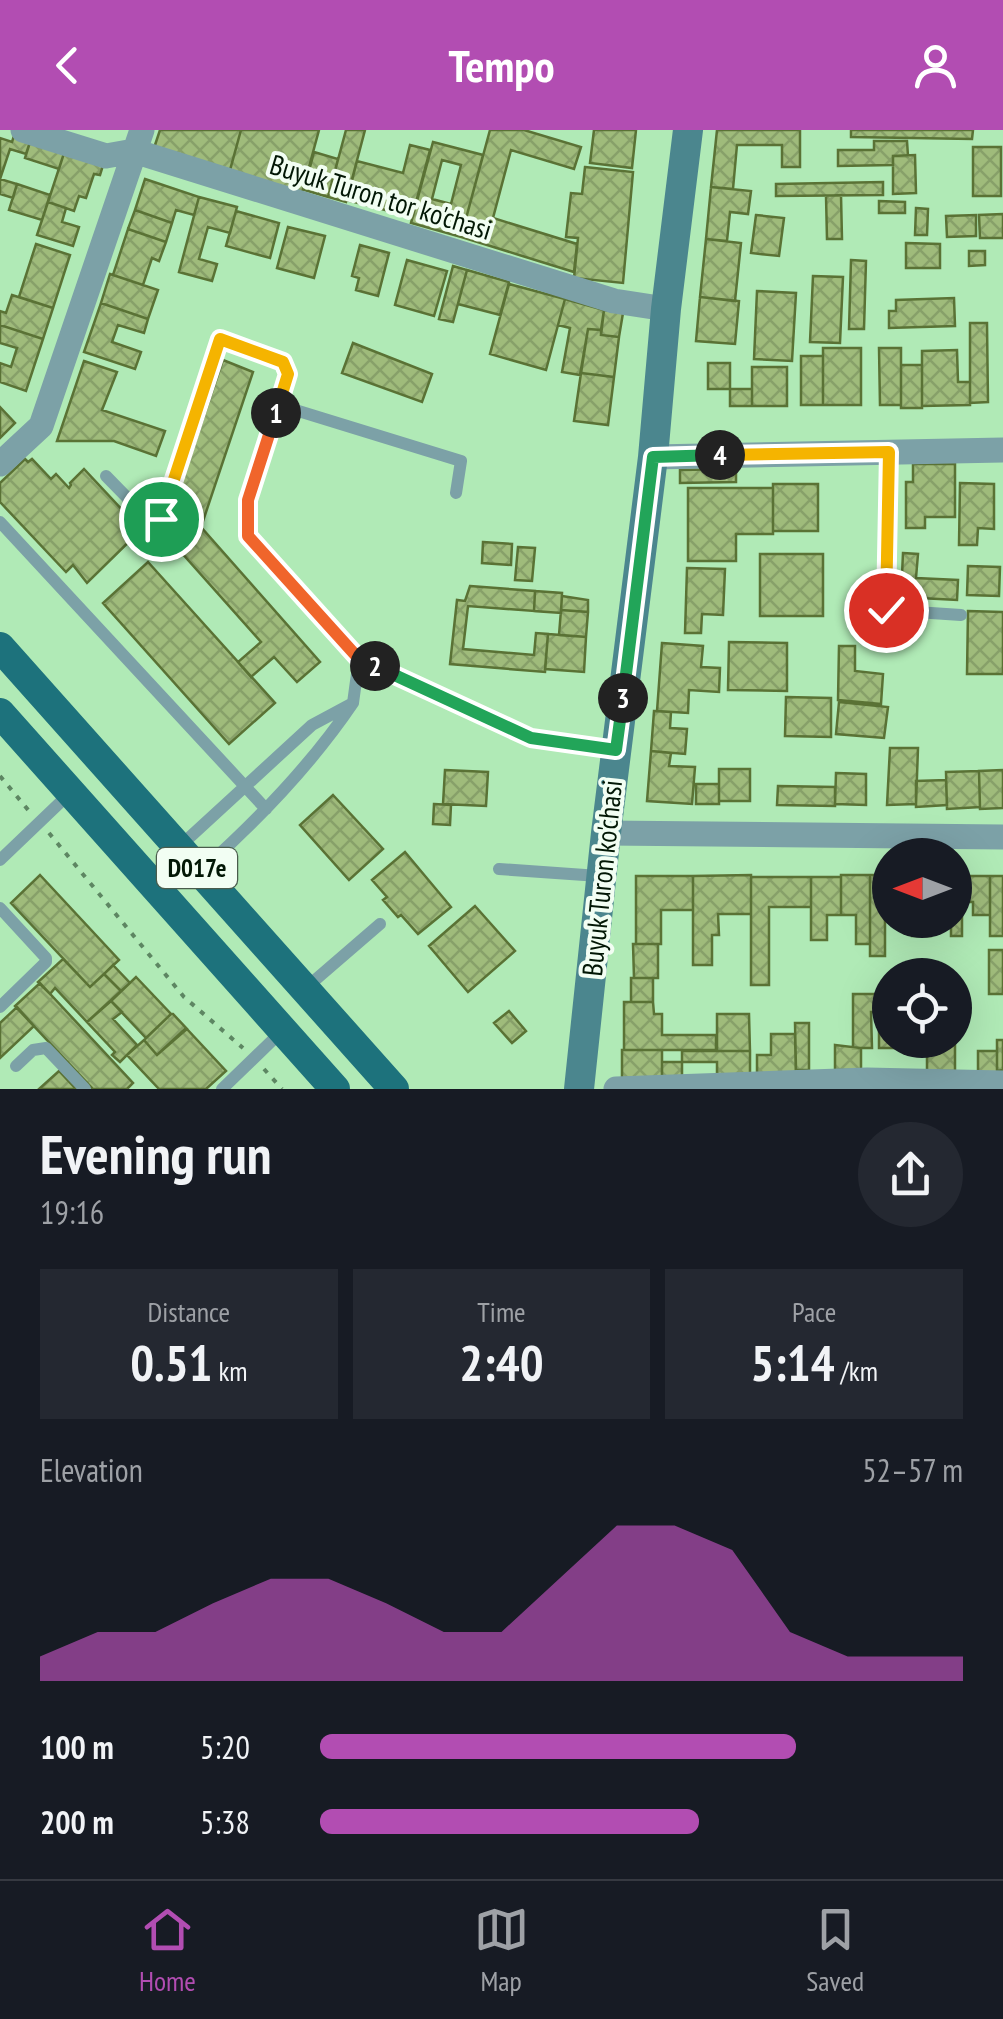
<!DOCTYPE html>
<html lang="en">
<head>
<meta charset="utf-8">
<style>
	:root { --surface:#171b24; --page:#242831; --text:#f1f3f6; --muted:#9ea1a6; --line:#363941; --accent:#b24db2 }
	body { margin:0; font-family:"PT Sans Narrow",sans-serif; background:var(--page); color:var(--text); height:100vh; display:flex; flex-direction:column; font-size:38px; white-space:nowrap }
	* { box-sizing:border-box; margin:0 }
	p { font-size:32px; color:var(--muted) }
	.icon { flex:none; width:55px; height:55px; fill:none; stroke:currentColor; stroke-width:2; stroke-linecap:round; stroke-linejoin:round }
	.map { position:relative; height:959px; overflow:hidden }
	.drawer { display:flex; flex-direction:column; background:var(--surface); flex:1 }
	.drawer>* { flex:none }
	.needle { width:65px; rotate:270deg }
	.fabs { position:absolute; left:872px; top:708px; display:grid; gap:20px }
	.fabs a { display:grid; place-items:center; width:100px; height:100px; border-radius:50%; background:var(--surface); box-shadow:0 10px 40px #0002; font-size:50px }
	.pin { position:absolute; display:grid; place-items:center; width:85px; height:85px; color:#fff; margin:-42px; border:5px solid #fff; border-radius:50%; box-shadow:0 2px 10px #0007 }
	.km { position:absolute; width:50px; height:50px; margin:-25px; border-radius:50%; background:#222; color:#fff; font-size:28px; line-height:50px; text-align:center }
	.round { display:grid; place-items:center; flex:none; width:105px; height:105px; border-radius:52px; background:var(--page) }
	.headline { display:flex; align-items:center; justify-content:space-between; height:170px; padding:0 40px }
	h1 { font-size:55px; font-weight:700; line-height:75px }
	.figures { display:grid; grid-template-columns:repeat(3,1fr); gap:15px; height:170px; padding:10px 40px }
	.figures div { display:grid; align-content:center; border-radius:0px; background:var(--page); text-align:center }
	.figures b { font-size:50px; font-weight:700 }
	.figures small { font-size:28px; font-weight:400 }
	.figures p { font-size:28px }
	.chart { height:280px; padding:20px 40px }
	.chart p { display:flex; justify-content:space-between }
	.chart svg { width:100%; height:180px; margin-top:10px; fill:var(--accent); opacity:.7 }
	ul { padding:0 40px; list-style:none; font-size:32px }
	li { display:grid; grid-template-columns:160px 120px 1fr; align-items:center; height:75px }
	li i { height:25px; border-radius:12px; background:var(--accent) }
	header { display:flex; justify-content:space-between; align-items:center; height:130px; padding:0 40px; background:var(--accent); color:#fff; font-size:45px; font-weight:700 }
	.tabs { display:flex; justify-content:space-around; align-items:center; height:140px; border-top:2px solid var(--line); background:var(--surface); font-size:28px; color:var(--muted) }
	.tabs a { display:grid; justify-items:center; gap:5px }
	.tabs .active { color:var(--accent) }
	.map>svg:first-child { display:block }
</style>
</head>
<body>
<header><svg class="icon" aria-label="back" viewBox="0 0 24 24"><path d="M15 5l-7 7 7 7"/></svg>Tempo<svg class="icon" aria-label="person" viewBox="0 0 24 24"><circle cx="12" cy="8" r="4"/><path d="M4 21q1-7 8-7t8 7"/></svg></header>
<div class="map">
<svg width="1003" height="959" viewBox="0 0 1003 959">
	<defs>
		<pattern id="building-cross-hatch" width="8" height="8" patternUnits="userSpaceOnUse" patternTransform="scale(2.5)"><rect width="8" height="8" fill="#9fbb7b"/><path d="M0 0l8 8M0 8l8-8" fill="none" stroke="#87a069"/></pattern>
	</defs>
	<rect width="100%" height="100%" fill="#b0eab6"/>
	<path fill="url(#building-cross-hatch)" stroke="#5a7235" stroke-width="2.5" fill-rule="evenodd" d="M 160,0 L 241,0 L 230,40 L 154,18 Z
		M 241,0 L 319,0 L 302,63 L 229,44 Z
		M 346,0 L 365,0 L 346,72 L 328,67 Z
		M 490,0 L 524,0 L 581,17 L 574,39 L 511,20 L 493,88 L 577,114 L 574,142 L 461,107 Z
		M 594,0 L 636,0 L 632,38 L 590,33 Z
		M 717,0 L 800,0 L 800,37 L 782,37 L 782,15 L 737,15 L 733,59 L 711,57 Z
		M 851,0 L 973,0 L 972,9 L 851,7 Z
		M 15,3 L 31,9 L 26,24 L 10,19 L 0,49 L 17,54 L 13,68 L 0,64 L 0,8 L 12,12 Z
		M 31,9 L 65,20 L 59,39 L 25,28 Z
		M 874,11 L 907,11 L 908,26 L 893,26 L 893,35 L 838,36 L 838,20 L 874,20 Z
		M 433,12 L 483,25 L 461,107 L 411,93 ZM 442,30 L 461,35 L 451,74 L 432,69 Z
		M 410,15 L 430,20 L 412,87 L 347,70 L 357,31 L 403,43 Z
		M 973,17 L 1001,17 L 1001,66 L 973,66 Z
		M 65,20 L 104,32 L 100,45 L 94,44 L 86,68 L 79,66 L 74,81 L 48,72 Z
		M 314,22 L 338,29 L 328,67 L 304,60 Z
		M 915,25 L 916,63 L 893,64 L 893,26 Z
		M 585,37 L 633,42 L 623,153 L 574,148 L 578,108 L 566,107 L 571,63 L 582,64 Z
		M 145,49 L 199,67 L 194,85 L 176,80 L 172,93 L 135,80 Z
		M 883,52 L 883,65 L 776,66 L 776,54 Z
		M 17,54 L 50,65 L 42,90 L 9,80 Z
		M 711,57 L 751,61 L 748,84 L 730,82 L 727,111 L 706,109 Z
		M 841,65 L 842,109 L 827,109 L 826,66 Z
		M 199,67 L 237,77 L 230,103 L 208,97 L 199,129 L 217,134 L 212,151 L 179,142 Z
		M 879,71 L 905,72 L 905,83 L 879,83 Z
		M 48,72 L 66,78 L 62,92 L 79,97 L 73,116 L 37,105 Z
		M 916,78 L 928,79 L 927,105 L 915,105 Z
		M 135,80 L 172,93 L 166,112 L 128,99 Z
		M 236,81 L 279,93 L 270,128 L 226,116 Z
		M 1003,84 L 1003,108 L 980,108 L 979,85 Z
		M 756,85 L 784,88 L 779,126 L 751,123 Z
		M 976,85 L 976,106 L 947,107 L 946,86 Z
		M 288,97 L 325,106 L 314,148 L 277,138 Z
		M 128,99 L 166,112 L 159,131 L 152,128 L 143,155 L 113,145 Z
		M 706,109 L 741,113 L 735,171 L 700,167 Z
		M 906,113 L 940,114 L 940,138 L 906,138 Z
		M 36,114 L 70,125 L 53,178 L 19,167 Z
		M 360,115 L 389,123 L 378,166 L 356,160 L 359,148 L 352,146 Z
		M 969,121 L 985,121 L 985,135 L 969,136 Z
		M 407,130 L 447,141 L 434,186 L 395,175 Z
		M 851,130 L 866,131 L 864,199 L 849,199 Z
		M 453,136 L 467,140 L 453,192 L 439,189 Z
		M 467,140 L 509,152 L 500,185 L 458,174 Z
		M 110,144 L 158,160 L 148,189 L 101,173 Z
		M 813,146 L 843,147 L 840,213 L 810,212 Z
		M 509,154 L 565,169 L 546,240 L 490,224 Z
		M 757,161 L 796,163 L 792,231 L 754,229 Z
		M 12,165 L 53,178 L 43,209 L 0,195 L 0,181 L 6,183 Z
		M 700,167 L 739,171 L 735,214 L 696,211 Z
		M 954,168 L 955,196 L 889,198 L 889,181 L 896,181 L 896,170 Z
		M 565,169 L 604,180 L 601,200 L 588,199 L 580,245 L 562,242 L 570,198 L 558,195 Z
		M 101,173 L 148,189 L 144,203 L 118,195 L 112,212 L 141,222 L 135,239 L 84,222 Z
		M 604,180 L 623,183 L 619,207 L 601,205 Z
		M 970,193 L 987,193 L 988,272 L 970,273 Z
		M 0,195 L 43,209 L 26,261 L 0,252 L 0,233 L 11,237 L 17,218 L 0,213 Z
		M 588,199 L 601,200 L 601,205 L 619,207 L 614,247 L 581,243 Z
		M 353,213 L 432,244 L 422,272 L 342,243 Z
		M 823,218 L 861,218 L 861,275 L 823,275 Z
		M 879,218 L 901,218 L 901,275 L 880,275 Z
		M 957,220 L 958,252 L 970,252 L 970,275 L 922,276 L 922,221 Z
		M 801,226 L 823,226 L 823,275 L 801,275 Z
		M 223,230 L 253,242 L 201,397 L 320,532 L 297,552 L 274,527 L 251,547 L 238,532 L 261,512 L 164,403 Z
		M 84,231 L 117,242 L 102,280 L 165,301 L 156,326 L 114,311 L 57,311 Z
		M 708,233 L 730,233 L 730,259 L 708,259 Z
		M 901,235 L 922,235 L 922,278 L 901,278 Z
		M 752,237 L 787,237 L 787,276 L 752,276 Z
		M 581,243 L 614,247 L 608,295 L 574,291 Z
		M 730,259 L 752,259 L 752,276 L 730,276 Z
		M 0,277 L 15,293 L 0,308 Z
		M 25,329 L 28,332 L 32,329 L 51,349 L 56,344 L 69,358 L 71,355 L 70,353 L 84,339 L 141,400 L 87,453 L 73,435 L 66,442 L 0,372 L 0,353 Z
		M 913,334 L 955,334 L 955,387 L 925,387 L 925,398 L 906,398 L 906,352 L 913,352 Z
		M 736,339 L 736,352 L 680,353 L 680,340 Z
		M 960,353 L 994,354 L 994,399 L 978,398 L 977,415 L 959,415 Z
		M 773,354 L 818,354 L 818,401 L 773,401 Z
		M 688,358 L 773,358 L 773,404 L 736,404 L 736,431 L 688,431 Z
		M 483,412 L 512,414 L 511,435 L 482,433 Z
		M 518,417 L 535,418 L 532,451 L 515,450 Z
		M 903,423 L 918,424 L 916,448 L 958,450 L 957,470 L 901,467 Z
		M 760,424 L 823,424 L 823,486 L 760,486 Z
		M 148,432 L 275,573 L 229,614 L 103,473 Z
		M 968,436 L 1000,437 L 999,466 L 967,465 Z
		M 687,438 L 725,439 L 723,485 L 702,484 L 701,503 L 685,503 Z
		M 470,456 L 535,461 L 534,481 L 468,476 L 463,519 L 534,525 L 536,503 L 548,504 L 545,542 L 450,534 L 457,470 L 465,471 Z
		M 535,461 L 562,463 L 561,483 L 534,481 Z
		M 562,466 L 588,470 L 588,482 L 561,480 Z
		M 561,480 L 588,482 L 586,507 L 559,505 Z
		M 968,481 L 1003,482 L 1003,544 L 967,544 Z
		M 548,504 L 586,507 L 584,542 L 545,539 Z
		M 729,512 L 787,513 L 787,561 L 728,560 Z
		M 662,513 L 703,516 L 701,537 L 720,538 L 719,562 L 689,560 L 688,583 L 657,581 Z
		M 839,516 L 855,516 L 855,541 L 883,544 L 881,574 L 838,570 Z
		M 786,567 L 831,568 L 831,607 L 785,606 Z
		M 839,572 L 888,577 L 884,608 L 836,604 Z
		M 654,581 L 671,582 L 670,598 L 687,599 L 685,624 L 651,621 Z
		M 890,618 L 918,618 L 916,674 L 887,675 Z
		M 651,621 L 671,623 L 669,636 L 695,637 L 692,674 L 647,671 Z
		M 719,639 L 750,639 L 750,671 L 719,671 Z
		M 445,640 L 488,642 L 486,676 L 443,674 Z
		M 1003,640 L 1003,678 L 980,679 L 979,641 Z
		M 979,641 L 980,677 L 947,679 L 946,642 Z
		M 836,643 L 866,644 L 866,675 L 835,674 Z
		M 946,650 L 947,675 L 916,677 L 916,651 Z
		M 696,654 L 719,654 L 719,674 L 696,674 Z
		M 778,656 L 835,657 L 835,676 L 777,675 Z
		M 333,665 L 383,719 L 349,750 L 300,695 Z
		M 434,674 L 451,675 L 450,695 L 433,694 Z
		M 405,722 L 451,777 L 418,804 L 401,785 L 398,787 L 383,770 L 387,767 L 372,750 Z
		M 40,745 L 119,830 L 90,857 L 11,773 Z
		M 751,745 L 751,784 L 718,784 L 719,805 L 712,805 L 712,835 L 693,835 L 693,746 Z
		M 841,745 L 870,745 L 870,814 L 856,814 L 856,785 L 841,785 Z
		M 870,745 L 890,745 L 890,774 L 885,774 L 885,826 L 870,826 Z
		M 955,745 L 962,745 L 962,806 L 951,806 L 951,790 L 955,790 Z
		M 636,746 L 693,746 L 693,780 L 661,780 L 661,814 L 636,814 Z
		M 969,746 L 990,746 L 990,785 L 973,785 L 973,772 L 969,772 Z
		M 990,746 L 1003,746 L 1003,806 L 990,806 Z
		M 751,747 L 811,747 L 811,777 L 769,777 L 769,855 L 751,855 Z
		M 811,747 L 841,747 L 841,785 L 827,785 L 827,810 L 811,810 Z
		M 475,776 L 515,821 L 468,862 L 429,816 Z
		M 912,790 L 931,790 L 931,806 L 912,806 Z
		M 633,814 L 658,814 L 658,848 L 634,848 Z
		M 989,820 L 1003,820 L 1003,864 L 989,864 Z
		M 63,829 L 90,857 L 104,844 L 121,861 L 87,892 L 55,858 L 50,864 L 38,852 Z
		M 113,835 L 130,853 L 121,861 L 104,844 Z
		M 136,847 L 171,884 L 146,908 L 111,871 Z
		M 631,848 L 653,848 L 653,872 L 631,872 Z
		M 40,853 L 133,953 L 127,959 L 93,959 L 15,876 Z
		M 853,864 L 884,864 L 884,882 L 871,882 L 872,918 L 853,918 Z
		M 111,871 L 122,882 L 113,889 L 137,915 L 120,932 L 112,925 L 115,922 L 87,892 Z
		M 624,872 L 653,872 L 654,884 L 662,884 L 662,905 L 716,905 L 716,920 L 624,920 Z
		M 17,877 L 34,896 L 0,928 L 0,893 Z
		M 509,881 L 526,901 L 512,913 L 494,893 Z
		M 171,884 L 173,884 L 187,899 L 157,925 L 144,910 Z
		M 717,884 L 749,884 L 750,921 L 717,921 Z
		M 795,893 L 809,893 L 809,940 L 796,940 Z
		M 879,896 L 890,896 L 890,910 L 927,910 L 927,918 L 879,918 Z
		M 186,898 L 226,941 L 206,959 L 159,959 L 127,925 L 144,910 L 157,925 Z
		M 771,904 L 795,904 L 796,950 L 757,950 L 757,925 L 771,925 Z
		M 997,910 L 1003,910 L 1003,940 L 997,941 Z
		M 835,915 L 861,918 L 861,940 L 835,940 Z
		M 927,915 L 955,915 L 955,941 L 927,941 Z
		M 622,920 L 662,920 L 662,948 L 622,948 Z
		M 682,921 L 750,921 L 750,950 L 717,950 L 717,932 L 682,932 Z
		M 978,921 L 997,921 L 997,943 L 978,943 Z
		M 662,932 L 682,932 L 682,948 L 662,948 Z
		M 59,941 L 76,959 L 39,959 Z"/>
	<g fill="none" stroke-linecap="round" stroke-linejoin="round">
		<path stroke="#5d8662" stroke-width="4" stroke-dasharray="5 8" stroke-linecap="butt" d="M 0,646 L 29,681
			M 49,703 L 184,867 L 243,918
			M 264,939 L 282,959"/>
		<path stroke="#7ca1a7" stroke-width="12" d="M 279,275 L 461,331 L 456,363
			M 889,322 L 886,480 L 961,485
			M 106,346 L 149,390 L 157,393 L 161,389 L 220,209 L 283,233 L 288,244 L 248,370 L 248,406 L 359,529
			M 0,392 L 266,679
			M 353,573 L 359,529 L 531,608 L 614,619
			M 178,718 L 312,595 L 353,573 C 311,635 258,690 202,740
			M 0,730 L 69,664
			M 499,739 L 599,746
			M 0,778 L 46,828 L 46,832 L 0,877
			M 307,857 L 380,794
			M 16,936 L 33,920 L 46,918 L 85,959
			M 222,959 L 281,902"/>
		<path stroke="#7ca1a7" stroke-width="25" d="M 23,0 L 106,26 L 134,21 L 614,171 L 666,179
			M 653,327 L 1003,320
			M 0,334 L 41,296 L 142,0
			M 606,703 L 1003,707
			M 616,959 L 867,950 L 1003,953"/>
		<path stroke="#4b868e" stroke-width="30" d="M 579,959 L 606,703 L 653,327 L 666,179 L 688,0"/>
		<path stroke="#1d727c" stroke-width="30" d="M 0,517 L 394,959
			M 0,583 L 335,959"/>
	</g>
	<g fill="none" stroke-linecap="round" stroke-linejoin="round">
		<g stroke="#fff" stroke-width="20">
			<path id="split-1" d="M 161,389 L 220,209 L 283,232 L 288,244 L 276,283"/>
		</g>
		<g stroke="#fff" stroke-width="20">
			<path id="split-2" d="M 276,283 L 248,370 L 248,406 L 359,529 L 375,536"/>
		</g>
		<g stroke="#fff" stroke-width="20">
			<path id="split-3" d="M 375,536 L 531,608 L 616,620 L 623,568"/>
		</g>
		<g stroke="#fff" stroke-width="20">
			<path id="split-4" d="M 623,568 L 653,327 L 720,325"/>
		</g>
		<g stroke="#fff" stroke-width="20">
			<path id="split-5" d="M 720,325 L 889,322 L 886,480"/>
		</g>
		<use href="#split-1" stroke="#f5b400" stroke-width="12"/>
		<use href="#split-2" stroke="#f0652b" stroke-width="12"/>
		<use href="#split-3" stroke="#22a559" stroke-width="12"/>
		<use href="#split-4" stroke="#22a559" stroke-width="12"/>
		<use href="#split-5" stroke="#f5b400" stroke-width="12"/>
	</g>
	<g text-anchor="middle" stroke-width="8" stroke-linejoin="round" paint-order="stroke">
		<rect fill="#f2fef3" stroke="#4a5c4c" stroke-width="2.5" x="157" y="718" width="80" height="40" rx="8"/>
		<g font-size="25" font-weight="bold" fill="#021705">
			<text x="197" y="747">D017e</text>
		</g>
		<g font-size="28" fill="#021705" stroke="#f2fef3">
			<text transform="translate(381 67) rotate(17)" y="10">Buyuk Turon tor ko'chasi</text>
			<text transform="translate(602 748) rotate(-84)" y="10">Buyuk Turon ko'chasi</text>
		</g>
	</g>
</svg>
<div class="fabs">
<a><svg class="needle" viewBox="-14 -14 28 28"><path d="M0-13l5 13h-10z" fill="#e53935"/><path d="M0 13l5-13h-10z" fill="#9ea1a6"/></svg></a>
<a><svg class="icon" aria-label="locate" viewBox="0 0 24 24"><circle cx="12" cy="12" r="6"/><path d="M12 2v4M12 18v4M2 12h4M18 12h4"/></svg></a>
</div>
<div class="pin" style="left:161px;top:389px;background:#1e9e55"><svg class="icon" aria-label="arrive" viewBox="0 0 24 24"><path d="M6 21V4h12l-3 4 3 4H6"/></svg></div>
<div class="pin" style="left:886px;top:480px;background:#d93025"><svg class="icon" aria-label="check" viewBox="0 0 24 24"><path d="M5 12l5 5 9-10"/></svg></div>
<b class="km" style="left:276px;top:283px">1</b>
<b class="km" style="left:375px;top:536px">2</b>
<b class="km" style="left:623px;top:568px">3</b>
<b class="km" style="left:720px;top:325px">4</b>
</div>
<section class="drawer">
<div class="headline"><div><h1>Evening run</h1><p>19:16</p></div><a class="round"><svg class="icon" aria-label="share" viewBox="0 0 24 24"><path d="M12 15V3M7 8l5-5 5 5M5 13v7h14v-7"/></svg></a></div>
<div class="figures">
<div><p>Distance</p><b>0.51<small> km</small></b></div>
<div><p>Time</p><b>2:40</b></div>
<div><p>Pace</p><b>5:14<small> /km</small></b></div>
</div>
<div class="chart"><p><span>Elevation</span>52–57 m</p>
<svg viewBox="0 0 160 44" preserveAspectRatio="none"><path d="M0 44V38L10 32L20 32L30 25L40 19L50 19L60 25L70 32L80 32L90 19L100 6L110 6L120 12L130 32L140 38L150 38L160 38V44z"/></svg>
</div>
<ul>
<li><b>100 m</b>5:20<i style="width:74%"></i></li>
<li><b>200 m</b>5:38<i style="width:59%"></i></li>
</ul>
</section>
<nav class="tabs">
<a class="active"><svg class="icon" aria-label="home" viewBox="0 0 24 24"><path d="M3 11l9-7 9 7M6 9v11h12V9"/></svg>Home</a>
<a><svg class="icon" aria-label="map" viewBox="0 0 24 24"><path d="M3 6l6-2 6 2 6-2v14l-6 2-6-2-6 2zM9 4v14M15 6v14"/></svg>Map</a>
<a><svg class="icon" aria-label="saved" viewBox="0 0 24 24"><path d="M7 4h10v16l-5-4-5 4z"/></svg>Saved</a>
</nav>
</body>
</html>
